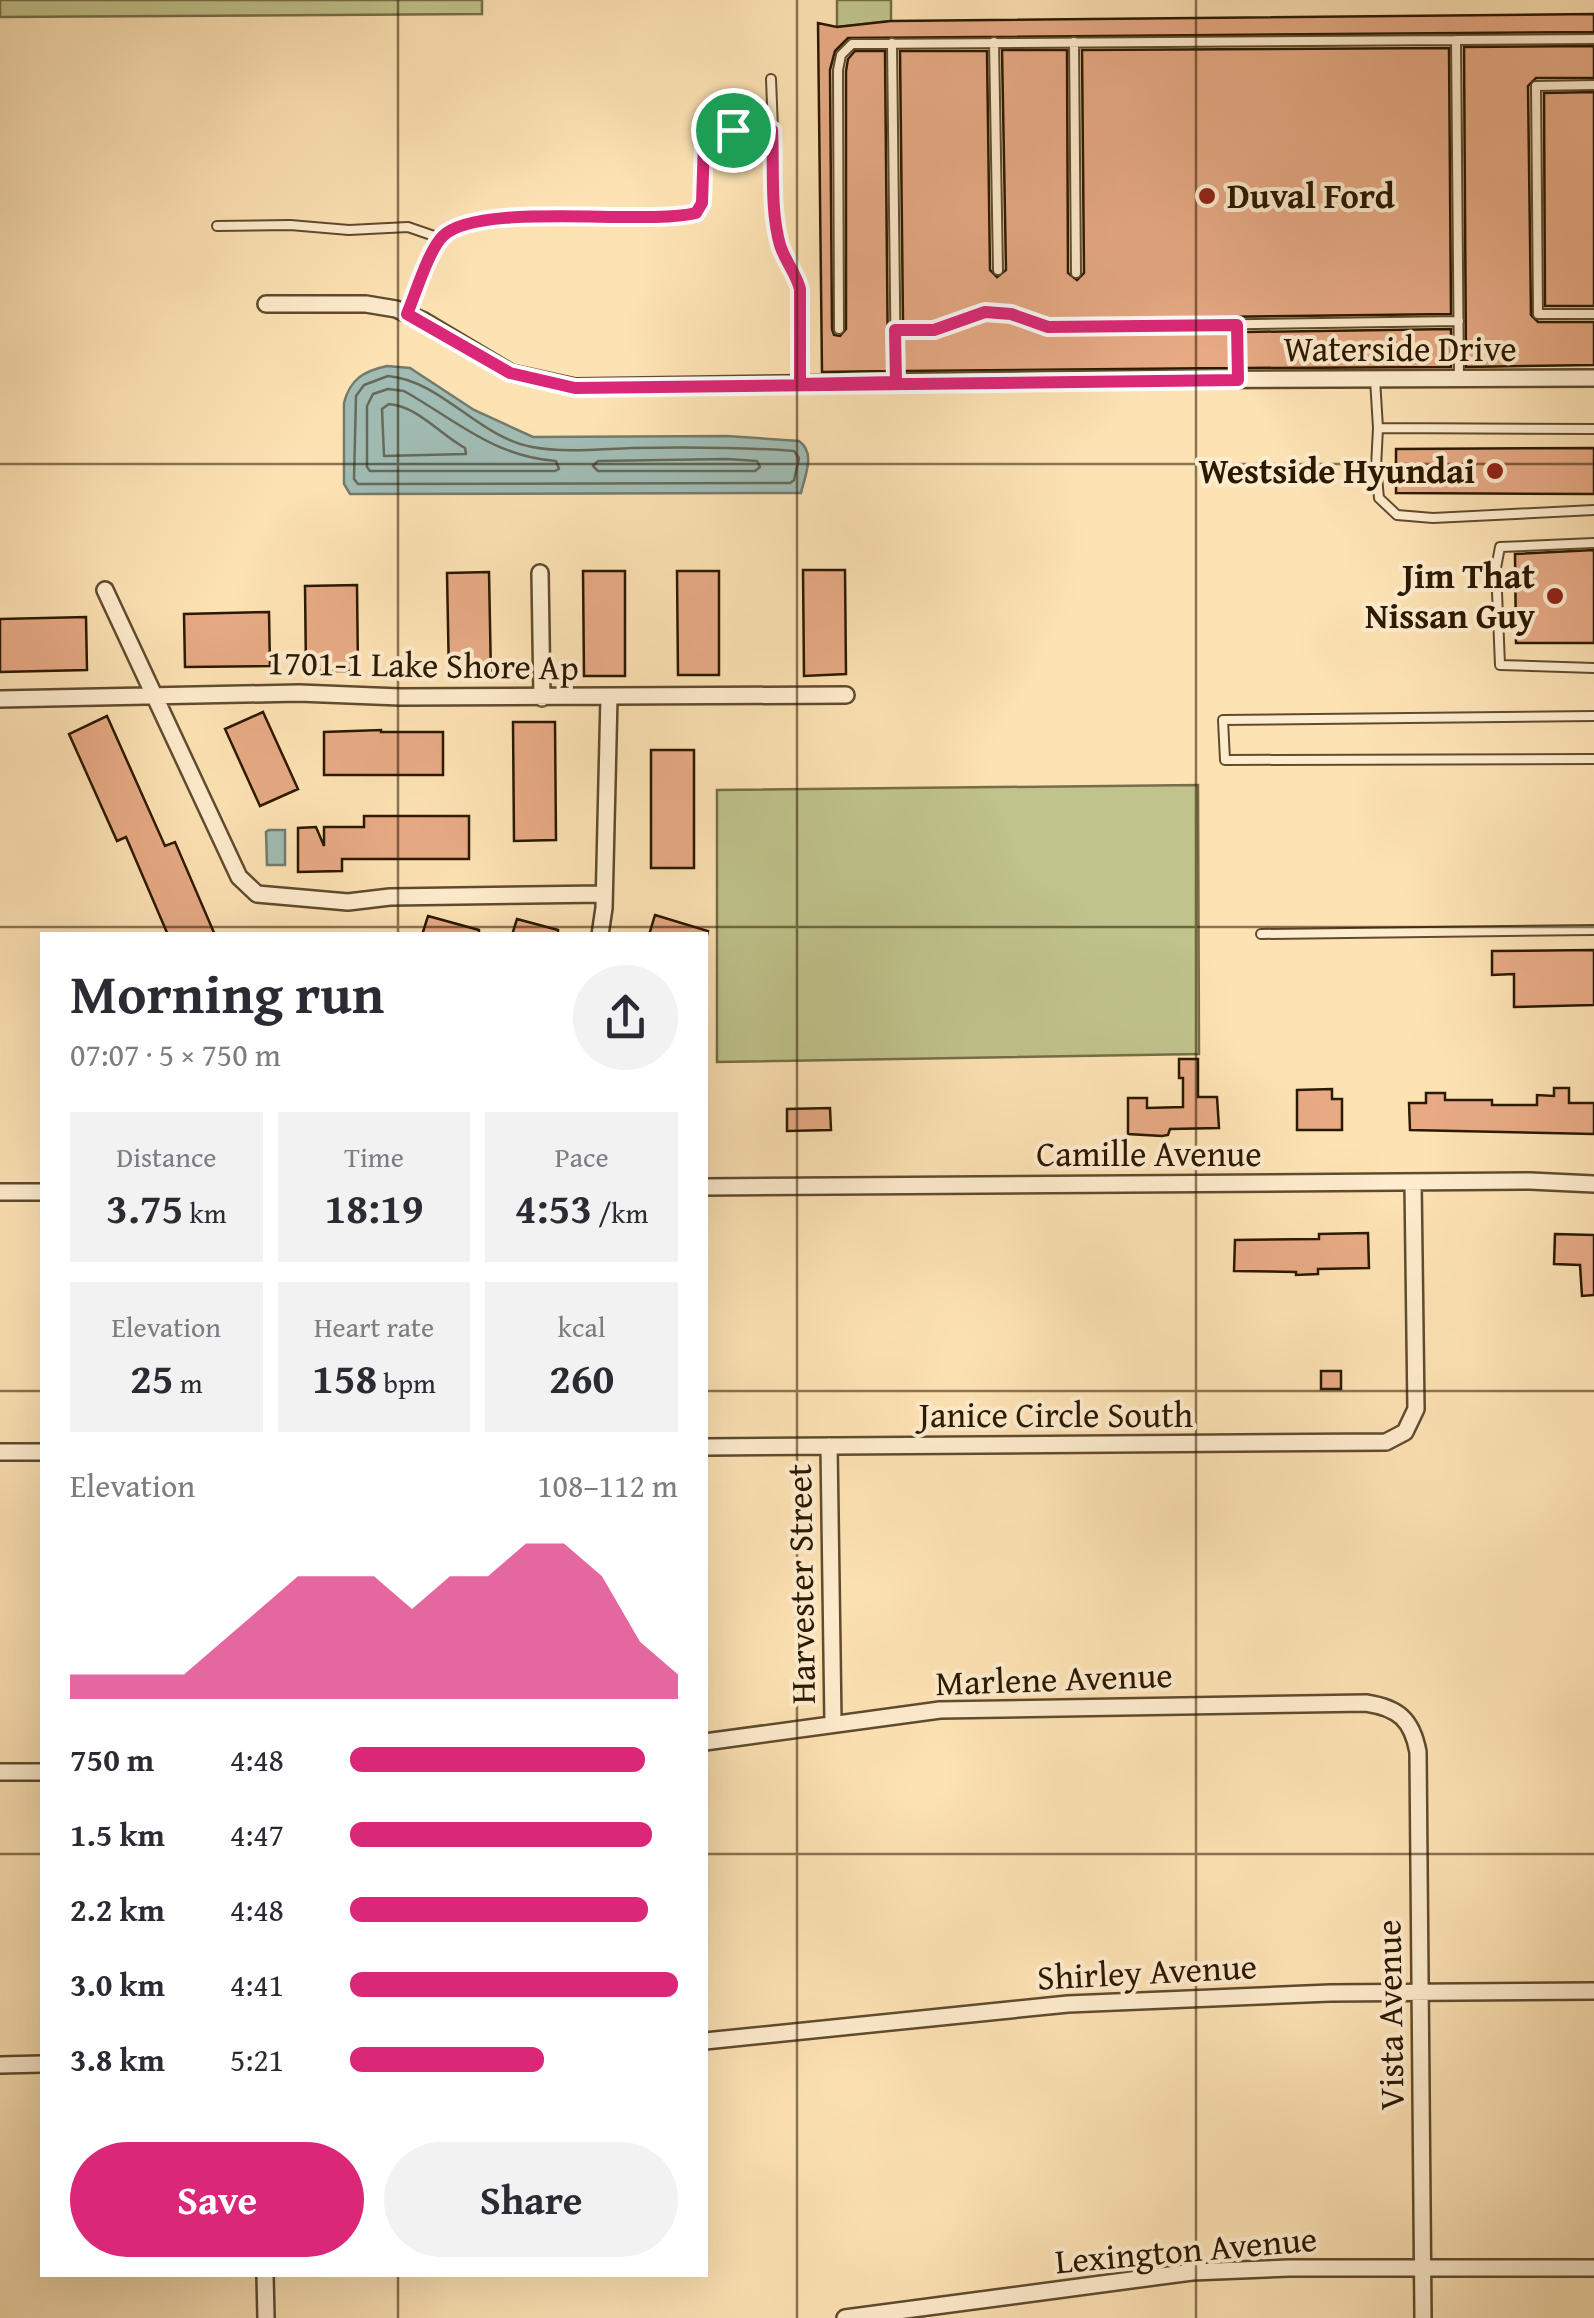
<!DOCTYPE html>
<html lang="en">
<head>
<meta charset="utf-8">
<style>
	:root { --surface:#fff; --page:#f2f2f3; --text:#2b2b33; --muted:#7c7c81; --accent:#db2777 }
	body { margin:0; font-family:"Gentium Book Plus",serif; background:var(--page); color:var(--text); height:100vh; display:flex; flex-direction:column; font-size:38px; white-space:nowrap }
	* { box-sizing:border-box; margin:0 }
	p { font-size:32px; color:var(--muted) }
	.icon { flex:none; width:55px; height:55px; fill:none; stroke:currentColor; stroke-width:2; stroke-linecap:round; stroke-linejoin:round }
	.map { position:relative; flex:1; overflow:hidden }
	.panel { position:absolute; left:40px; top:932px; width:668px; height:1345px; display:flex; flex-direction:column; background:var(--surface); border-radius:0px; box-shadow:0 10px 40px #0002 }
	.panel>* { flex:none }
	.pin { position:absolute; display:grid; place-items:center; width:85px; height:85px; color:#fff; margin:-42px; border:5px solid #fff; border-radius:50%; box-shadow:0 2px 10px #0007 }
	.round { display:grid; place-items:center; flex:none; width:105px; height:105px; border-radius:52px; background:var(--page) }
	.summary { display:flex; align-items:center; justify-content:space-between; height:170px; padding:0 30px }
	h1 { font-size:55px; font-weight:700; line-height:75px }
	.stats { display:grid; grid-template-columns:repeat(3,1fr); gap:15px; height:170px; padding:10px 30px }
	.stats div { display:grid; align-content:center; border-radius:0px; background:var(--page); text-align:center }
	.stats b { font-size:42px; font-weight:700 }
	.stats small { font-size:28px; font-weight:400 }
	.stats p { font-size:28px }
	.chart { height:280px; padding:20px 30px }
	.chart p { display:flex; justify-content:space-between }
	.chart svg { width:100%; height:180px; margin-top:10px; fill:var(--accent); opacity:.7 }
	.action { display:flex; gap:20px; margin-top:auto; padding:20px 30px }
	.action a { flex:1; height:115px; border-radius:60px; background:var(--accent); color:#fff; font-size:40px; font-weight:700; line-height:115px; text-align:center }
	.action a+a { background:var(--page); color:var(--text) }
	ul { padding:0 30px; list-style:none; font-size:32px }
	li { display:grid; grid-template-columns:160px 120px 1fr; align-items:center; height:75px }
	li i { height:25px; border-radius:12px; background:var(--accent) }
	.map>svg:first-child { display:block }
</style>
</head>
<body>
<div class="map">
<svg width="1594" height="2318" viewBox="0 0 1594 2318">
	<rect width="100%" height="100%" fill="#fde2b4"/>
	<filter id="stains"><feTurbulence type="fractalNoise" baseFrequency=".002" numOctaves="4"/><feColorMatrix values="0 0 0 0 .2 0 0 0 0 .09 0 0 0 0 .02 0 0 0 .5 -.17"/></filter>
	<radialGradient id="worn" r=".72"><stop offset=".6" stop-color="#630" stop-opacity="0"/><stop offset="1" stop-color="#630" stop-opacity=".3"/></radialGradient>
	<path fill="#c0c38c" stroke="#766e46" stroke-width="2.5" d="M 0,0 L 482,0 L 482,14 L 0,17 Z
		M 837,0 L 891,0 L 891,21 L 837,27 Z
		M 1198,785 L 1199,1054 L 717,1062 L 717,790 Z"/>
	<path fill="#a1bcb4" stroke="#727b6c" stroke-width="2.5" d="M 387,366 L 410,368 L 474,410 L 533,437 L 727,436 L 799,441 C 816,453 805,475 801,493 L 350,494 L 344,484 L 344,403 C 350,379 364,371 387,366 Z
		M 269,830 L 285,830 L 285,865 L 267,865 L 266,832 Z"/>
	<g fill="none" stroke-linecap="round" stroke-linejoin="round">
		<path stroke="#666a5a" stroke-width="2.5" d="M 388,376 C 442,381 478,437 532,447 C 564,453 600,449 632,448 C 687,447 740,447 794,451 L 799,458 L 794,480 L 790,483 L 358,484 L 354,479 L 356,396 L 364,385 Z
			M 388,389 L 404,391 C 457,421 493,456 556,461 L 559,469 L 555,471 L 370,471 L 367,467 L 367,406 L 373,394 Z
			M 389,404 C 417,406 441,435 465,448 L 466,454 L 384,456 L 382,409 Z
			M 727,459 L 757,461 L 760,467 L 755,471 L 598,471 L 593,466 L 598,461 Z"/>
	</g>
	<path fill="#e7aa85" stroke="#2b1900" stroke-width="2.5" d="M 1594,14 L 1594,32 L 848,38 L 835,51 L 830,70 L 832,329 L 834,335 L 840,336 L 846,329 L 846,71 L 848,59 L 855,51 L 885,51 L 888,371 L 822,372 L 818,23 L 837,27 L 891,21 Z
		M 1594,46 L 1594,78 L 1536,78 L 1528,86 L 1531,315 L 1538,322 L 1594,322 L 1594,365 L 1466,367 L 1464,47 Z
		M 1449,48 L 1451,314 L 1049,319 L 1013,307 L 986,305 L 932,322 L 903,322 L 900,51 L 987,51 L 990,270 L 997,277 L 1006,270 L 1002,50 L 1067,50 L 1068,273 L 1077,280 L 1084,273 L 1082,50 Z
		M 1594,92 L 1594,306 L 1545,306 L 1544,93 Z
		M 986,320 L 1009,321 L 1048,334 L 1230,332 L 1230,368 L 903,371 L 903,338 L 935,337 Z
		M 1451,329 L 1451,367 L 1245,368 L 1245,332 Z
		M 1594,448 L 1594,494 L 1396,493 L 1396,449 Z
		M 1594,550 L 1594,643 L 1516,643 L 1515,554 Z
		M 803,570 L 845,570 L 846,674 L 804,676 Z
		M 583,571 L 625,571 L 625,676 L 584,676 Z
		M 677,571 L 719,571 L 719,675 L 678,675 Z
		M 489,572 L 491,677 L 449,678 L 447,573 Z
		M 357,585 L 358,671 L 306,671 L 305,586 Z
		M 269,612 L 270,666 L 185,667 L 184,614 Z
		M 86,617 L 87,670 L 0,672 L 0,619 Z
		M 263,712 L 298,789 L 260,806 L 225,729 Z
		M 107,716 L 165,846 L 175,842 L 215,935 L 168,935 L 126,837 L 117,841 L 69,734 Z
		M 513,722 L 555,722 L 556,840 L 514,841 Z
		M 381,730 L 381,732 L 443,732 L 443,775 L 324,775 L 324,732 Z
		M 651,750 L 694,750 L 694,868 L 651,868 Z
		M 364,816 L 469,816 L 469,859 L 342,859 L 342,871 L 298,872 L 298,828 L 316,827 L 324,846 L 324,827 L 364,827 Z
		M 655,915 L 708,931 L 707,935 L 649,935 Z
		M 428,916 L 479,930 L 479,935 L 422,935 Z
		M 517,919 L 558,930 L 558,935 L 512,935 Z
		M 1594,950 L 1594,1005 L 1514,1007 L 1514,974 L 1492,975 L 1492,951 Z
		M 1179,1059 L 1198,1059 L 1198,1097 L 1217,1097 L 1219,1128 L 1170,1129 L 1168,1135 L 1162,1136 L 1128,1134 L 1128,1098 L 1147,1098 L 1147,1108 L 1183,1107 L 1183,1078 L 1179,1078 Z
		M 1554,1088 L 1569,1088 L 1569,1103 L 1594,1103 L 1594,1134 L 1410,1130 L 1409,1103 L 1426,1103 L 1426,1093 L 1445,1093 L 1445,1100 L 1492,1100 L 1492,1105 L 1537,1105 L 1537,1095 L 1554,1096 Z
		M 1332,1089 L 1332,1099 L 1342,1099 L 1342,1130 L 1297,1130 L 1297,1090 Z
		M 830,1108 L 831,1130 L 787,1131 L 787,1109 Z
		M 1368,1233 L 1369,1268 L 1318,1269 L 1318,1274 L 1296,1275 L 1296,1272 L 1234,1271 L 1235,1240 L 1319,1239 L 1319,1234 Z
		M 1555,1234 L 1594,1235 L 1594,1295 L 1582,1296 L 1580,1265 L 1554,1264 Z
		M 1321,1371 L 1341,1371 L 1341,1389 L 1321,1389 Z"/>
	<g fill="none" stroke-linecap="round" stroke-linejoin="round">
		<g stroke="#604b2d" stroke-width="12">
			<path id="service" d="M 994,42 L 998,270
				M 1074,42 L 1076,273
				M 892,43 L 896,383
				M 771,79 L 777,231 C 782,253 795,268 800,289 L 801,384
				M 1594,85 L 1536,86 L 1538,314 L 1594,314
				M 217,226 L 290,225 L 349,230 L 408,227 L 440,238
				M 407,314 C 416,293 428,252 443,237 C 470,208 641,216 685,216 L 696,213 L 702,203 L 704,141 L 707,135 L 714,131 L 772,131
				M 1237,325 L 1238,380
				M 839,329 L 838,70 L 841,55 L 852,44 L 1456,40
				M 895,330 L 933,330 L 985,312 L 1011,314 L 1048,327 L 1459,321
				M 1375,379 L 1378,428 L 1594,429
				M 1459,379 L 1456,40 L 1594,39
				M 1378,428 L 1376,467 L 1379,498 L 1397,515 L 1433,518 L 1594,510
				M 1594,543 L 1500,547 L 1496,568 L 1500,665 L 1594,668
				M 1594,716 L 1223,720 L 1225,760 L 1594,759
				M 1261,934 L 1594,930"/>
		</g>
		<g stroke="#604b2d" stroke-width="20">
			<path id="minor" d="M 266,304 L 366,304 L 396,309 L 424,321 L 511,373 L 575,387 L 1054,380 L 1594,378
				M 540,573 L 542,698
				M 105,590 L 239,877 L 257,894 L 348,902 L 390,897 L 603,894
				M 0,699 L 299,693 L 400,697 L 846,695
				M 600,935 L 604,908 L 609,697
				M 705,1187 L 1530,1181 L 1594,1184
				M 0,1192 L 42,1192
				M 829,1446 L 833,1722
				M 705,1447 L 1386,1442 L 1405,1432 L 1416,1409 L 1413,1182
				M 0,1452 L 42,1452
				M 705,1742 L 940,1710 L 1366,1703 C 1399,1708 1412,1720 1418,1752 L 1423,2318
				M 0,1772 L 42,1772
				M 705,2041 L 1068,2004 L 1330,1993 L 1594,1991
				M 0,2065 L 42,2064
				M 265,2275 L 266,2318
				M 845,2318 L 1192,2272 L 1289,2268 L 1594,2268"/>
		</g>
		<use href="#service" stroke="#feecce" stroke-width="8"/>
		<use href="#minor" stroke="#feecce" stroke-width="15"/>
	</g>
	<g fill="none" stroke-linecap="round" stroke-linejoin="round">
		<g stroke="#fff" stroke-width="20">
			<path id="route" d="M 733,130 C 721,131 710,129 704,142 L 702,203 L 696,213 C 643,226 479,201 443,236 C 428,251 416,293 407,314 L 510,373 L 575,388 L 1238,380 L 1237,325 L 1048,327 L 1011,314 L 985,312 L 934,330 L 895,330 L 896,382 L 800,384 L 800,289 C 796,273 785,261 780,245 C 770,209 774,167 772,130 L 733,130"/>
		</g>
		<use href="#route" stroke="#db2777" stroke-width="12"/>
	</g>
	<path fill="none" stroke="#2b1900" stroke-width="2.5" stroke-opacity="0.55" d="M 398,0 L 398,935M 797,0 L 797,2318M 1196,0 L 1196,2318M 0,464 L 1594,464M 0,927 L 1594,927M 0,1391 L 42,1391M 705,1391 L 1594,1391M 0,1854 L 42,1854M 705,1854 L 1594,1854M 398,2275 L 398,2318"/>
	<g fill="#8f2418" stroke="#feecce" stroke-width="4">
		<circle cx="1207" cy="196" r="10"/>
		<circle cx="1495" cy="471" r="10"/>
		<circle cx="1555" cy="596" r="10"/>
	</g>
	<g text-anchor="middle" stroke-width="8" stroke-linejoin="round" paint-order="stroke">
		<g font-size="35" font-weight="bold" fill="#2b1900" stroke="#feecce" text-anchor="end">
			<text x="1227" y="208" text-anchor="start">Duval Ford</text>
			<text x="1475" y="483">Westside Hyundai</text>
			<text x="1535" y="588">Jim That<tspan x="1535" dy="40">Nissan Guy</tspan></text>
		</g>
		<g font-size="35" fill="#2b1900" stroke="#feecce">
			<text x="1400" y="361">Waterside Drive</text>
			<text transform="translate(423 665) rotate(1)" y="12">1701-1 Lake Shore Ap</text>
			<text x="1149" y="1166">Camille Avenue</text>
			<text x="1056" y="1427">Janice Circle South</text>
			<text transform="translate(801 1584) rotate(-91)" y="12">Harvester Street</text>
			<text transform="translate(1054 1679) rotate(-2)" y="12">Marlene Avenue</text>
			<text transform="translate(1147 1972) rotate(-3)" y="12">Shirley Avenue</text>
			<text transform="translate(1390 2015) rotate(-91)" y="12">Vista Avenue</text>
			<text transform="translate(1186 2250) rotate(-5)" y="12">Lexington Avenue</text>
		</g>
	</g>
	<rect width="100%" height="100%" filter="url(#stains)"/>
	<rect width="100%" height="100%" fill="url(#worn)"/>
</svg>
<div class="pin" style="left:733px;top:130px;background:#1e9e55"><svg class="icon" aria-label="arrive" viewBox="0 0 24 24"><path d="M6 21V4h12l-3 4 3 4H6"/></svg></div>
<section class="panel">
<div class="summary"><div><h1>Morning run</h1><p>07:07 · 5 × 750 m</p></div><a class="round"><svg class="icon" aria-label="share" viewBox="0 0 24 24"><path d="M12 15V3M7 8l5-5 5 5M5 13v7h14v-7"/></svg></a></div>
<div class="stats">
<div><p>Distance</p><b>3.75<small> km</small></b></div>
<div><p>Time</p><b>18:19</b></div>
<div><p>Pace</p><b>4:53<small> /km</small></b></div>
</div>
<div class="stats">
<div><p>Elevation</p><b>25<small> m</small></b></div>
<div><p>Heart rate</p><b>158<small> bpm</small></b></div>
<div><p>kcal</p><b>260</b></div>
</div>
<div class="chart"><p><span>Elevation</span>108–112 m</p>
<svg viewBox="0 0 160 44" preserveAspectRatio="none"><path d="M0 44V38L10 38L20 38L30 38L40 30L50 22L60 14L70 14L80 14L90 22L100 14L110 14L120 6L130 6L140 14L150 30L160 38V44z"/></svg>
</div>
<ul>
<li><b>750 m</b>4:48<i style="width:90%"></i></li>
<li><b>1.5 km</b>4:47<i style="width:92%"></i></li>
<li><b>2.2 km</b>4:48<i style="width:91%"></i></li>
<li><b>3.0 km</b>4:41<i style="width:100%"></i></li>
<li><b>3.8 km</b>5:21<i style="width:59%"></i></li>
</ul>
<div class="action"><a>Save</a><a>Share</a></div>
</section>
</div>
</body>
</html>
